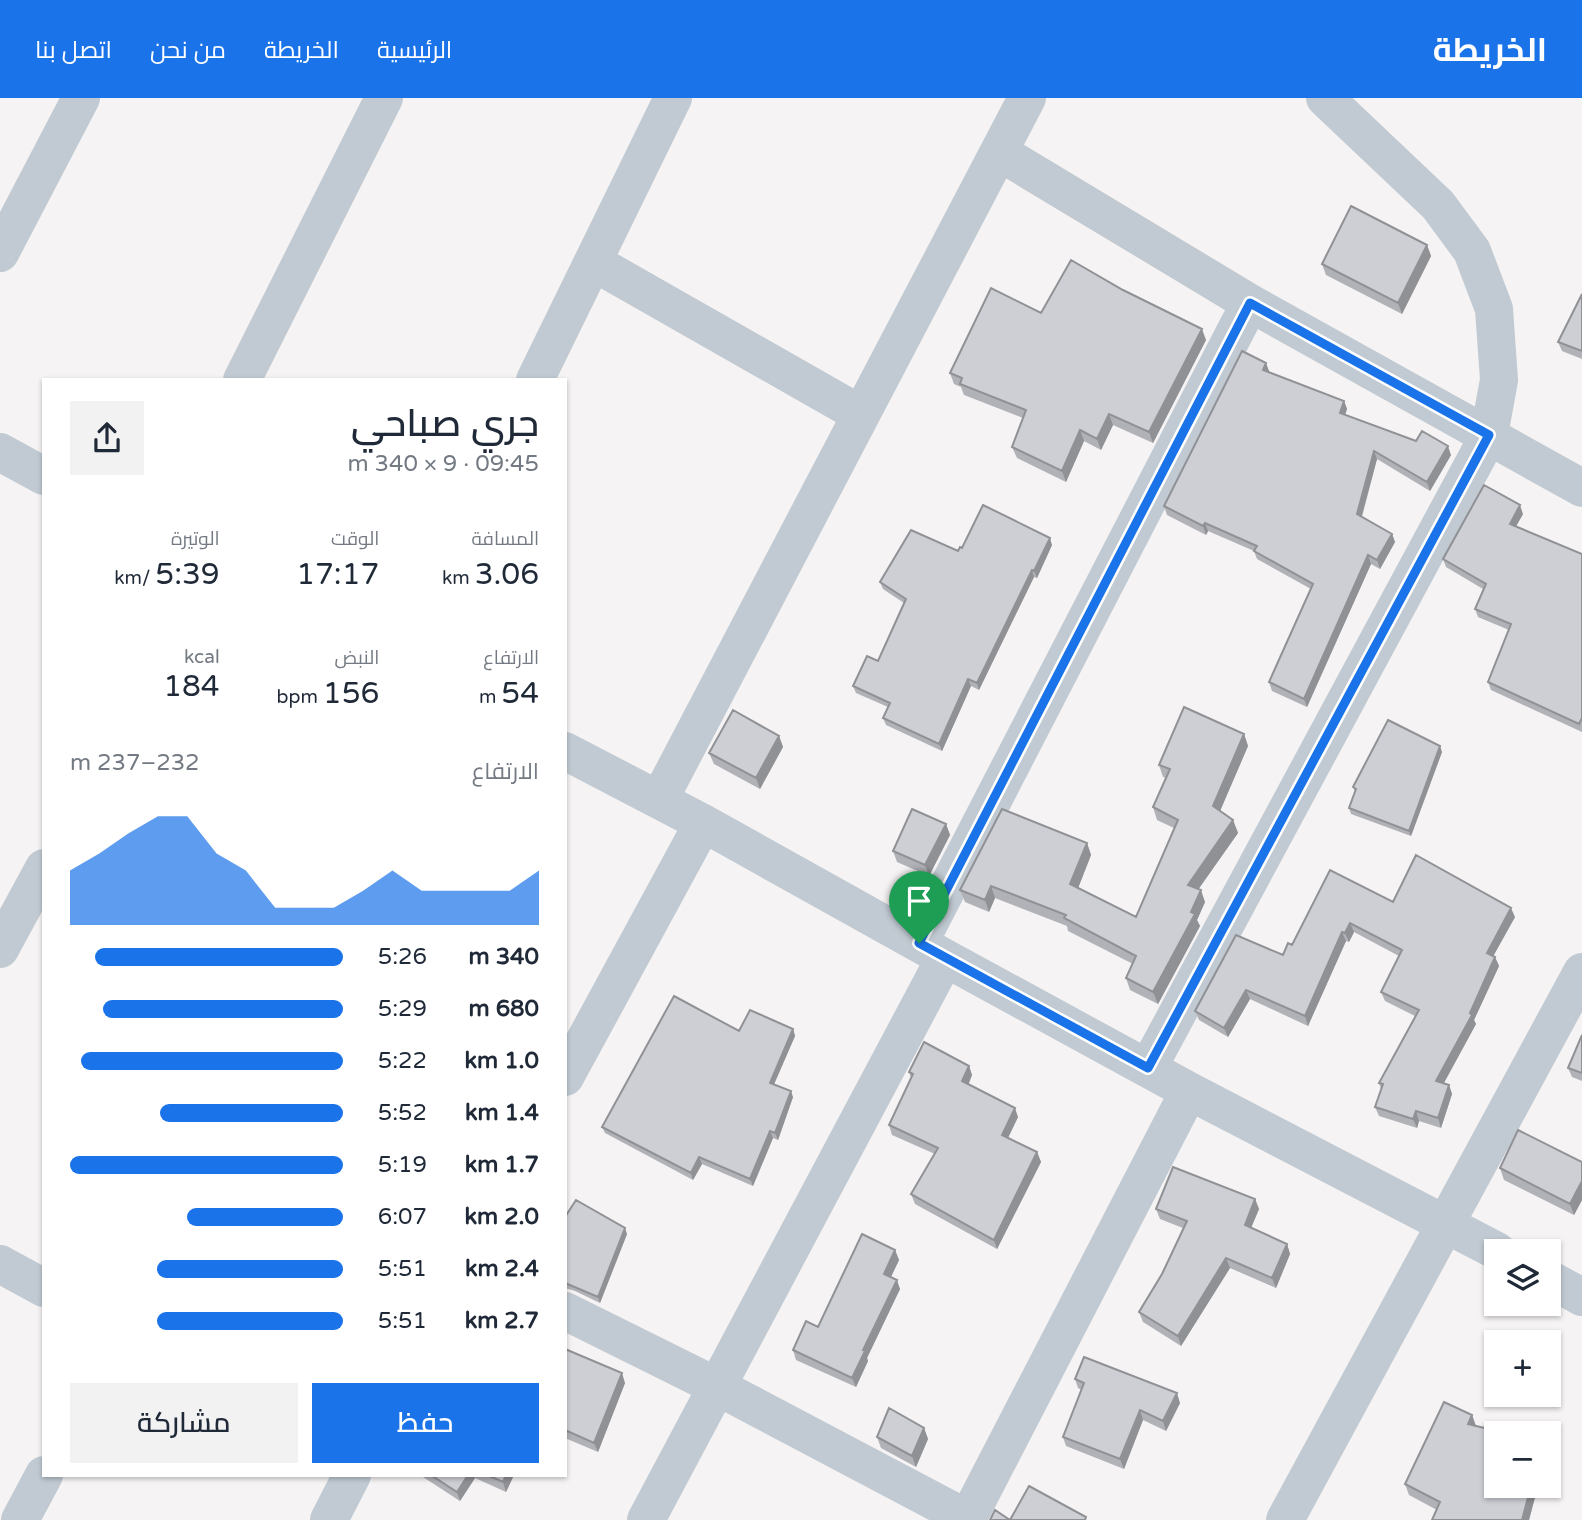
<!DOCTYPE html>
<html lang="ar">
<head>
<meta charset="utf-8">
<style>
	:root { --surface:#fff; --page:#f2f2f3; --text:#1f2937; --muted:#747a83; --accent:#1a73e8 }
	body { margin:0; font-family:"Varela Round",Cairo,sans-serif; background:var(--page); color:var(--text); direction:rtl; height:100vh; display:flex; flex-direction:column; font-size:26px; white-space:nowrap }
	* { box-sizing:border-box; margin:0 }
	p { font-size:23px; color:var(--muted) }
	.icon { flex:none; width:38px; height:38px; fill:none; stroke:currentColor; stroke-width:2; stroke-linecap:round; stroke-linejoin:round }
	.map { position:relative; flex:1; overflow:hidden; direction:ltr }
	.details { position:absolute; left:42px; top:280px; width:525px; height:1099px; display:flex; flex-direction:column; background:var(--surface); border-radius:0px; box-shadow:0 2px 5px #0004; direction:rtl }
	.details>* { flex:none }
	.fabs { position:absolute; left:1484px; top:1141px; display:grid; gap:14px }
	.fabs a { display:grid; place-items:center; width:77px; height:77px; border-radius:0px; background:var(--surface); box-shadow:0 2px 5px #0004; font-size:35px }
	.pin { position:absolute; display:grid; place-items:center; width:60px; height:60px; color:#fff; margin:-72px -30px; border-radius:50% 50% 50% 0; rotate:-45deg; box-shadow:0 0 7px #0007 }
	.pin .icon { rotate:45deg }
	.round { display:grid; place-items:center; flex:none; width:74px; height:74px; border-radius:0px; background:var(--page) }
	.summary { display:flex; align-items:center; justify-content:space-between; height:119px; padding:0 28px }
	h1 { font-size:38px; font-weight:600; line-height:52px }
	.stats { display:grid; grid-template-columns:repeat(3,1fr); gap:10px; height:119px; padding:7px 28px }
	.stats div { display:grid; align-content:center }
	.stats b { font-size:30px; font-weight:600 }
	.stats small { font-size:19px; font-weight:400 }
	.stats p { font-size:19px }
	.chart { height:196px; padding:14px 28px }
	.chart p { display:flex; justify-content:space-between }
	.chart svg { width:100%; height:126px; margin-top:7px; fill:var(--accent); opacity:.7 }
	.primary-button { display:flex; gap:14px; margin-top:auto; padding:14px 28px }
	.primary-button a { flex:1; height:80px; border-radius:0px; background:var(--accent); color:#fff; font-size:28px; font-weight:600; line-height:80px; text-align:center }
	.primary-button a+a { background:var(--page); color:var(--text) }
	ul { padding:0 28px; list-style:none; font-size:23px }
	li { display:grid; grid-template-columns:112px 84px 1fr; align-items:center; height:52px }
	li i { height:18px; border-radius:9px; background:var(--accent) }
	header { display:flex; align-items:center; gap:42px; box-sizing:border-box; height:98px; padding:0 35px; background:var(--accent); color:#fff }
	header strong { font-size:33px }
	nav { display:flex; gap:38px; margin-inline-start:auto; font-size:24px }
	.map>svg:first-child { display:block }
</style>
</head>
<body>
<header>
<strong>الخريطة</strong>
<nav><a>الرئيسية</a><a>الخريطة</a><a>من نحن</a><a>اتصل بنا</a></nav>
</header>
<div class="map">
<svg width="1582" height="1422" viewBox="0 0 1582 1422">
	<rect width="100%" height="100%" fill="#f5f3f3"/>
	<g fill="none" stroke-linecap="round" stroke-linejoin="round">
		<path stroke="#c1cad2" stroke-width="38" d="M 999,54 L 1250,205 L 1582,390
			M 0,155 L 81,0
			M 593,164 L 860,316
			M 242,282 L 384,0
			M 535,282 L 673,0
			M 0,354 L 44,378
			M 565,653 L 703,725 L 945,860 L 1189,993 L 1497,1153
			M 659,702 L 1027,0
			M 919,845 L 1250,205
			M 0,851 L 44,770
			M 1148,970 L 1489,337 L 1499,282 L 1494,211 L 1472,153 L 1438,107 L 1325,0
			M 565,979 L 703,725
			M 0,1166 L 44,1190
			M 1549,1181 L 1582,1199
			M 565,1213 L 716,1288 L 968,1421
			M 20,1422 L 44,1377
			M 329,1422 L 352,1377
			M 646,1422 L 945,860
			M 967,1422 L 1189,993
			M 1285,1422 L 1582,874"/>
	</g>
	<path fill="#b0b2b7" d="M 1427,147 L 1431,158 L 1402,216 L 1326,177 L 1322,166 Z
		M 1582,196 L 1582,261 L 1562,253 L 1558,244 Z
		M 1041,215 L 1206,242 L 1153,345 L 1113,327 L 1101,352 L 1084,343 L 1066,384 L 1017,360 L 1012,349 L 1023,320 L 964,297 L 961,289 L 954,286 L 950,275 Z
		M 1266,265 L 1269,274 L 1344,303 L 1347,311 L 1345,317 L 1451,357 L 1430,393 L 1377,361 L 1362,419 L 1392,436 L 1395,444 L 1380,471 L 1371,466 L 1307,609 L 1272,593 L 1269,584 L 1311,491 L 1257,461 L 1254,453 L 1208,433 L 1206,437 L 1167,417 L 1164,408 Z
		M 1523,416 L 1516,428 L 1582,456 L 1582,634 L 1491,592 L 1488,584 L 1509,532 L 1478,519 L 1475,511 L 1483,491 L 1446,469 L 1443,461 Z
		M 1052,447 L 1037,480 L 1034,479 L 979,592 L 971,588 L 942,653 L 886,627 L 883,620 L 888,609 L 856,595 L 853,588 L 878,563 L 904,505 L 883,491 L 880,484 L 958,453 L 962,450 Z
		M 1244,636 L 1248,648 L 1220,713 L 1233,722 L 1238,735 L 1198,791 L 1205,804 L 1197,822 L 1200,828 L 1158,906 L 1130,892 L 1126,880 L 1133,866 L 1068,833 L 1067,828 L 995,800 L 989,814 L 965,804 L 960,792 L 1087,745 L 1091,757 L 1078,790 L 1136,819 L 1174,730 L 1157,722 L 1153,709 L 1166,680 L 1163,679 L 1159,667 Z
		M 779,638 L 783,649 L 760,691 L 714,666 L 709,655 Z
		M 1442,654 L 1411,738 L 1351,716 L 1349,710 L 1355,694 L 1353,689 Z
		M 946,726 L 950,737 L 929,778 L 897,764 L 893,753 Z
		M 1393,804 L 1515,819 L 1493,858 L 1495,859 L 1499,868 L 1474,922 L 1476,926 L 1444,985 L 1449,987 L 1452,996 L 1441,1030 L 1419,1023 L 1417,1030 L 1379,1018 L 1375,1009 L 1381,991 L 1379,985 L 1415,918 L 1385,903 L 1381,894 L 1399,858 L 1354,834 L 1349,844 L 1346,843 L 1308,928 L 1250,901 L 1228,939 L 1199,922 L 1195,913 L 1283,857 L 1292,847 Z
		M 793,931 L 795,938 L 774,986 L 793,999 L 778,1042 L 773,1040 L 753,1088 L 702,1066 L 693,1082 L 605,1035 L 602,1029 L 739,933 Z
		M 1582,937 L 1582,983 L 1572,979 L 1568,970 Z
		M 969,968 L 972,977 L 968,986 L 1018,1019 L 1008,1040 L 1037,1054 L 1041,1064 L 997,1151 L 915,1106 L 911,1096 L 935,1056 L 892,1037 L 889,1027 L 911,980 L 909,974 Z
		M 1582,1064 L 1582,1102 L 1574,1117 L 1504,1082 L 1500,1070 Z
		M 1255,1101 L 1259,1111 L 1251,1130 L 1287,1146 L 1290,1156 L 1276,1190 L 1230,1170 L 1181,1248 L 1143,1224 L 1139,1214 L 1162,1176 L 1183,1130 L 1160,1121 L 1156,1111 Z
		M 565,1119 L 627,1136 L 600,1205 L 575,1193 L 565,1190 Z
		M 895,1152 L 899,1162 L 891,1179 L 900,1191 L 867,1260 L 868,1263 L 856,1289 L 796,1262 L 793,1252 L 818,1229 Z
		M 565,1251 L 625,1285 L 598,1354 L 565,1340 Z
		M 1075,1281 L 1180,1305 L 1166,1333 L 1143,1322 L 1124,1371 L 1066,1348 L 1063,1339 L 1082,1292 L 1078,1290 Z
		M 1472,1317 L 1496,1388 L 1538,1388 L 1529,1422 L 1432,1422 L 1437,1412 L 1409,1397 L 1405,1386 Z
		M 924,1330 L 928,1341 L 916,1369 L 881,1350 L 877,1339 Z
		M 420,1377 L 514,1377 L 506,1394 L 475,1380 L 460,1403 Z"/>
	<path fill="#909195" d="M 1427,147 L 1431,158 L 1402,216 L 1398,205 Z
		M 1202,231 L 1206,242 L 1153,345 L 1149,334 Z
		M 1266,265 L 1269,273 L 1266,281 L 1263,272 Z
		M 1344,303 L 1347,311 L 1343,323 L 1340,315 Z
		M 1109,316 L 1113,327 L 1101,352 L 1097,341 Z
		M 1080,332 L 1084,343 L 1066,384 L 1062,373 Z
		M 1448,348 L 1451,357 L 1430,393 L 1427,384 Z
		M 1374,353 L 1377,361 L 1360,424 L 1357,416 Z
		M 1520,407 L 1523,416 L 1513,434 L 1510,426 Z
		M 1205,425 L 1208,433 L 1206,437 L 1203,428 Z
		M 1392,436 L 1395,444 L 1380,471 L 1377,462 Z
		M 1050,440 L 1052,447 L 1037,480 L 1034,473 Z
		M 1368,457 L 1371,466 L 1307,609 L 1304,601 Z
		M 1032,472 L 1034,479 L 979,592 L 977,585 Z
		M 968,581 L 971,588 L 942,653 L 939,646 Z
		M 1244,636 L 1248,648 L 1217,720 L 1213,708 Z
		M 779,638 L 783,649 L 760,691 L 756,680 Z
		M 1440,648 L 1442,654 L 1411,738 L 1409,733 Z
		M 1233,722 L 1238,735 L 1193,799 L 1188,787 Z
		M 946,726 L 950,737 L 929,778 L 925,767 Z
		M 1087,745 L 1091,757 L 1075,798 L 1070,786 Z
		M 991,788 L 995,800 L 989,814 L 985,802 Z
		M 1201,792 L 1205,804 L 1197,822 L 1200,828 L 1158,906 L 1153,894 Z
		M 1511,810 L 1515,819 L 1490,864 L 1487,855 Z
		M 1350,825 L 1354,834 L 1349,844 L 1345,835 Z
		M 1342,834 L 1346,843 L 1308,928 L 1305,918 Z
		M 1495,859 L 1499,868 L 1474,922 L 1476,926 L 1440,992 L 1436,983 L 1470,915 Z
		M 1246,892 L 1250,901 L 1228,939 L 1224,930 Z
		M 793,931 L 795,938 L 772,991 L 770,985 Z
		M 969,968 L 972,977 L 966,993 L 962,983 Z
		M 1449,987 L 1452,996 L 1441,1030 L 1438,1020 Z
		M 791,993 L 793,999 L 778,1042 L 775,1035 Z
		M 1015,1010 L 1018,1019 L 1005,1046 L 1002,1037 Z
		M 1416,1013 L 1419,1023 L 1417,1030 L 1413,1021 Z
		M 770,1033 L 773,1040 L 753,1088 L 750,1081 Z
		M 1037,1054 L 1041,1064 L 997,1151 L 994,1142 Z
		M 699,1059 L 702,1066 L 693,1082 L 691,1075 Z
		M 1582,1083 L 1582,1102 L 1574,1117 L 1570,1106 Z
		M 1255,1101 L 1259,1111 L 1248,1137 L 1245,1127 Z
		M 625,1130 L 627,1136 L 600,1205 L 598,1199 Z
		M 1287,1146 L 1290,1156 L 1276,1190 L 1272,1180 Z
		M 895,1152 L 899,1162 L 888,1185 L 884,1176 Z
		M 1226,1160 L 1230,1170 L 1181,1248 L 1178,1238 Z
		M 897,1182 L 900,1191 L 867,1260 L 868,1263 L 856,1289 L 852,1280 L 863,1252 Z
		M 622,1275 L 625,1285 L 598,1354 L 594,1345 Z
		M 1177,1295 L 1180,1305 L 1166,1333 L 1163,1323 Z
		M 1140,1312 L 1143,1322 L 1124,1371 L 1120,1361 Z
		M 1472,1317 L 1476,1328 L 1468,1326 Z
		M 924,1330 L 928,1341 L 916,1369 L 912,1358 Z
		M 468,1377 L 474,1377 L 475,1380 L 460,1403 L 457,1394 Z
		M 506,1377 L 514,1377 L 506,1394 L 503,1384 Z
		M 1531,1388 L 1538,1388 L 1529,1422 L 1522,1422 Z"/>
	<path fill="#cdcfd5" stroke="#909195" stroke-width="2" d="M 1351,108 L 1427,147 L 1398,205 L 1322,166 Z
		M 1071,162 L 1123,192 L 1202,231 L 1149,334 L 1109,316 L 1097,341 L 1080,332 L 1062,373 L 1012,349 L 1026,312 L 960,286 L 962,280 L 950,275 L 991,190 L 1041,215 Z
		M 1582,196 L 1582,253 L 1558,244 Z
		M 1242,253 L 1266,265 L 1263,272 L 1344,303 L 1340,315 L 1416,343 L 1422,333 L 1448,348 L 1427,384 L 1374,353 L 1357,416 L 1392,436 L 1377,462 L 1368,457 L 1304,601 L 1269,584 L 1313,486 L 1254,453 L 1257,448 L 1205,425 L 1203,428 L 1164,408 Z
		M 1484,387 L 1520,407 L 1510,426 L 1582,456 L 1582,620 L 1579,626 L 1488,584 L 1511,526 L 1475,511 L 1486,486 L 1443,461 Z
		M 983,407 L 1050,440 L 1034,473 L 1032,472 L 977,585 L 968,581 L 939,646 L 883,620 L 890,605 L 853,588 L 867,558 L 878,563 L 906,501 L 880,484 L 911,432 L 958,453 L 960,449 L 962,450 Z
		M 1184,609 L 1244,636 L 1213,708 L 1233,722 L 1188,787 L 1201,792 L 1191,814 L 1195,816 L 1153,894 L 1126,880 L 1136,858 L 1064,820 L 1066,817 L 991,788 L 985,802 L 960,792 L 1002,711 L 1087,745 L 1070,786 L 1136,819 L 1178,722 L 1153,709 L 1170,671 L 1159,667 Z
		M 733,612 L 779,638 L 756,680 L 709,655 Z
		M 1388,622 L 1440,648 L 1409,733 L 1349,710 L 1356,691 L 1353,689 Z
		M 912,711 L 946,726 L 925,767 L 893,753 Z
		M 1416,757 L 1511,810 L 1487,855 L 1495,859 L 1470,915 L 1472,917 L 1436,983 L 1449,987 L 1438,1020 L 1416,1013 L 1413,1021 L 1375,1009 L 1383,986 L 1379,985 L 1419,912 L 1381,894 L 1402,852 L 1350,825 L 1345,835 L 1342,834 L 1305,918 L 1246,892 L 1224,930 L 1195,913 L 1236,837 L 1283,857 L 1288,845 L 1292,847 L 1330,772 L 1393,804 Z
		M 674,898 L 739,933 L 750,912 L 793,931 L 770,985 L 791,993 L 775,1035 L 770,1033 L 750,1081 L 699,1059 L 691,1075 L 602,1029 Z
		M 1582,937 L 1582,975 L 1568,970 Z
		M 924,944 L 969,968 L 962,983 L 1015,1010 L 1002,1037 L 1037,1054 L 994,1142 L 911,1096 L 938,1050 L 889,1027 L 913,976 L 909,974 Z
		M 1518,1032 L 1582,1064 L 1582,1083 L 1570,1106 L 1500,1070 Z
		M 1173,1069 L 1255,1101 L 1245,1127 L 1287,1146 L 1272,1180 L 1226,1160 L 1178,1238 L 1139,1214 L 1162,1176 L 1187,1123 L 1156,1111 Z
		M 576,1102 L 625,1130 L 598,1199 L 565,1185 L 565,1119 Z
		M 862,1136 L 895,1152 L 884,1176 L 897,1182 L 863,1252 L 865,1253 L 852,1280 L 793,1252 L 806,1223 L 818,1229 Z
		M 565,1251 L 622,1275 L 594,1345 L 565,1332 Z
		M 1084,1259 L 1177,1295 L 1163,1323 L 1140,1312 L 1120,1361 L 1063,1339 L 1084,1285 L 1075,1281 Z
		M 1444,1304 L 1472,1317 L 1468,1326 L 1505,1335 L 1496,1335 L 1496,1388 L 1531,1388 L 1522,1422 L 1432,1422 L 1440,1404 L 1405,1386 Z
		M 889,1310 L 924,1330 L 912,1358 L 877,1339 Z
		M 431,1377 L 468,1377 L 457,1394 Z
		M 487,1377 L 506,1377 L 503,1384 Z
		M 1029,1388 L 1086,1419 L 1085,1422 L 990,1422 L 995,1412 L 1010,1422 Z"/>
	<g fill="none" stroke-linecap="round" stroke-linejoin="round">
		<g stroke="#fff" stroke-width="14">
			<path id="route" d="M 1250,205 L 1489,337 L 1148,970 L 919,845 Z"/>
		</g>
		<use href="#route" stroke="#1a73e8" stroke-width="9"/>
	</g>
</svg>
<div class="fabs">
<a><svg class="icon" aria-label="layers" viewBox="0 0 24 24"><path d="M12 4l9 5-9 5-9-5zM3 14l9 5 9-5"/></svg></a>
<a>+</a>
<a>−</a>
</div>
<div class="pin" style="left:919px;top:845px;background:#1e9e55"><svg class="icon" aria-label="arrive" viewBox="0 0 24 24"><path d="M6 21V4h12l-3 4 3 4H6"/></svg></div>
<section class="details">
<div class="summary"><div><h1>جري صباحي</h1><p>09:45 · 9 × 340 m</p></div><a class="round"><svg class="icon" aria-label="share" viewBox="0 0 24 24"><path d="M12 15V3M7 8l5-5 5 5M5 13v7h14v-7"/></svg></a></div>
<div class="stats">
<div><p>المسافة</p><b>3.06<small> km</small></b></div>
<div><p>الوقت</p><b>17:17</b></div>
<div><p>الوتيرة</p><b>5:39<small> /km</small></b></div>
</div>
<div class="stats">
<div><p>الارتفاع</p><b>54<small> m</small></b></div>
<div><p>النبض</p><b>156<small> bpm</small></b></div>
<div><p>kcal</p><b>184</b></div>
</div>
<div class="chart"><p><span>الارتفاع</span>232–237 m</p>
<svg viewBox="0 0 160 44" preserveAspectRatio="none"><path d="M0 44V25L10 19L20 12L30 6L40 6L50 19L60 25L70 38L80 38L90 38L100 32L110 25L120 32L130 32L140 32L150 32L160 25V44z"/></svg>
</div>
<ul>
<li><b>340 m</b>5:26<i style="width:91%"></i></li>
<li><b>680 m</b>5:29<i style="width:88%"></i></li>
<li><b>1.0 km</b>5:22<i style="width:96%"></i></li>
<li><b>1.4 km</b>5:52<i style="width:67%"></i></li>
<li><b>1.7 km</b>5:19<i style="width:100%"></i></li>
<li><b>2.0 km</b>6:07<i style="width:57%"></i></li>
<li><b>2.4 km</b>5:51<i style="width:68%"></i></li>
<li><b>2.7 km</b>5:51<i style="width:68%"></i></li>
</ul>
<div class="primary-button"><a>حفظ</a><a>مشاركة</a></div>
</section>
</div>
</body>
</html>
